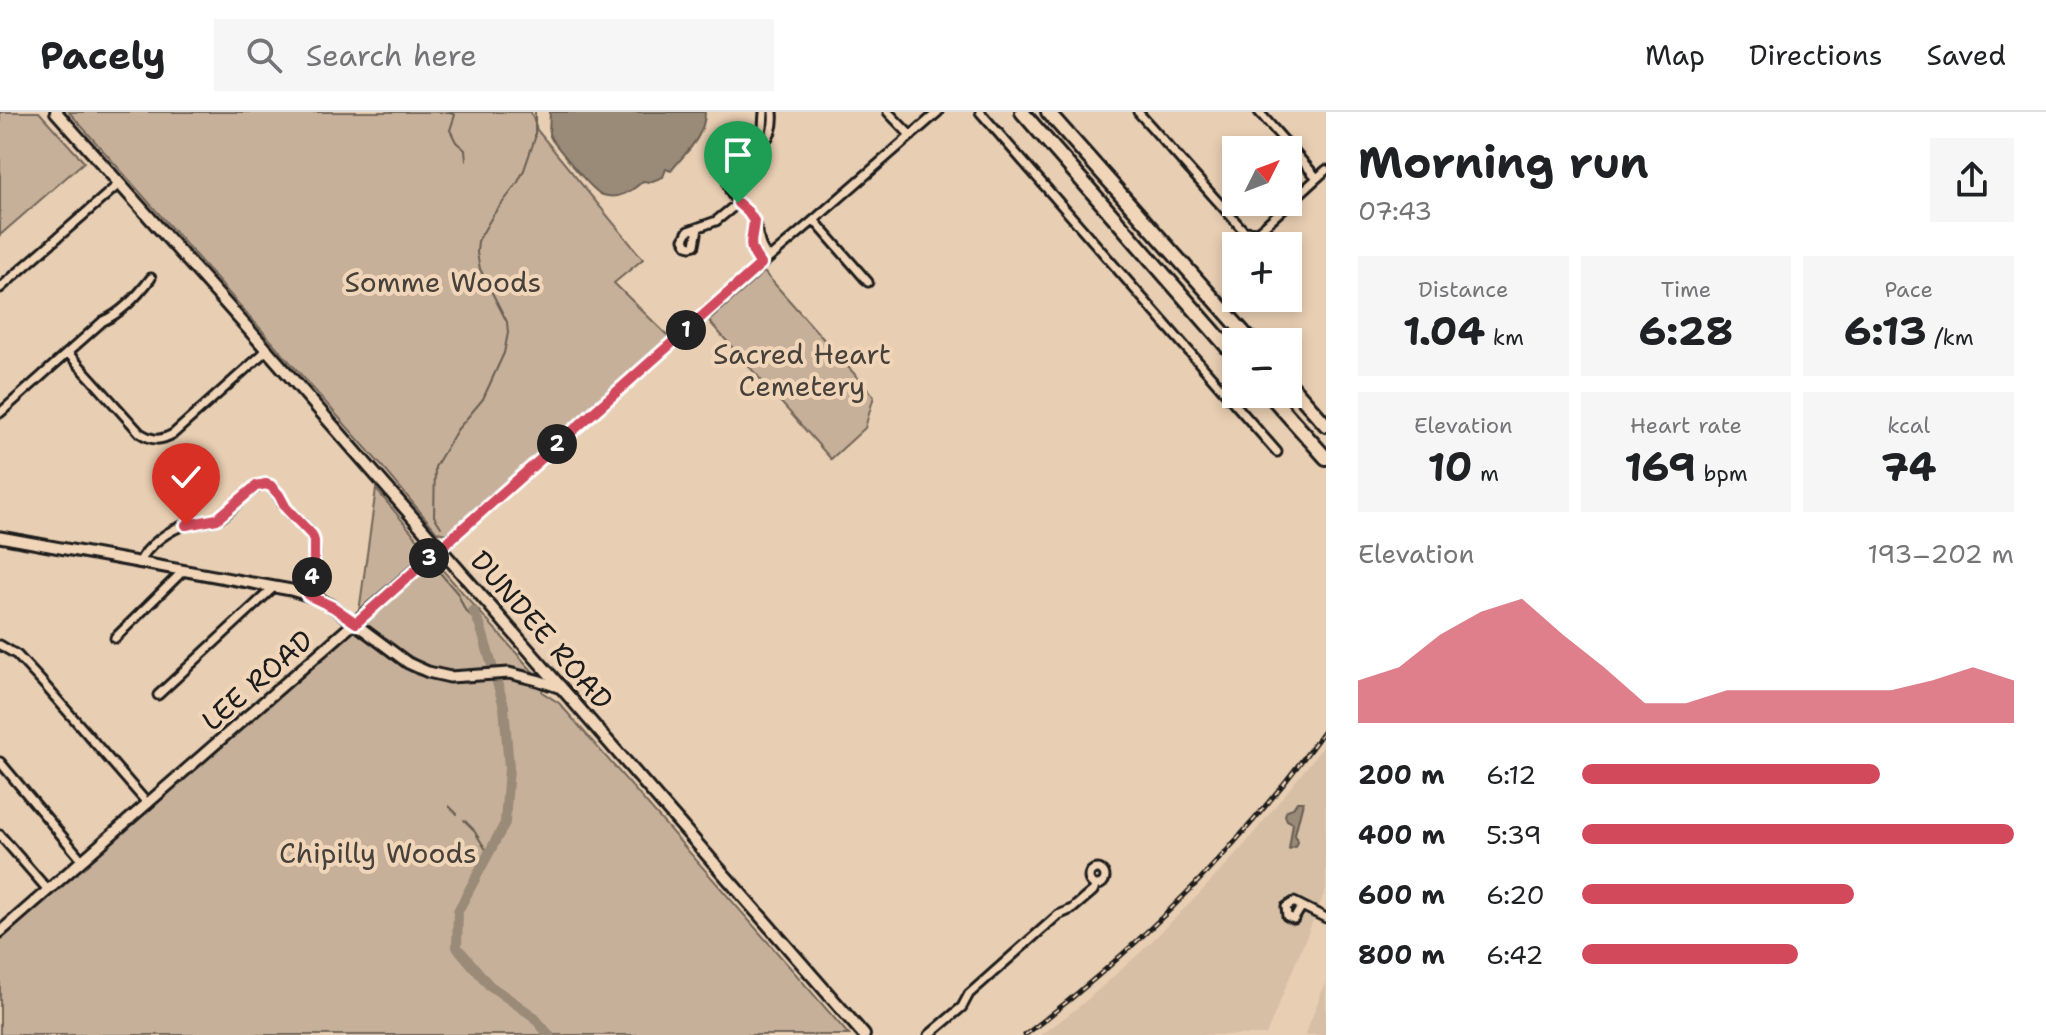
<!DOCTYPE html>
<html lang="en">
<head>
<meta charset="utf-8">
<style>
	:root { --surface:#fff; --page:#f6f6f6; --text:#202124; --muted:#757577; --line:#e0e0e0; --accent:#d1495b }
	body { margin:0; font-family:"Shantell Sans",sans-serif; background:var(--page); color:var(--text); height:100vh; display:flex; flex-direction:column; font-size:30px; white-space:nowrap }
	* { box-sizing:border-box; margin:0 }
	p { font-size:26px; color:var(--muted) }
	.icon { flex:none; width:44px; height:44px; fill:none; stroke:currentColor; stroke-width:2; stroke-linecap:round; stroke-linejoin:round }
	.map { position:relative; flex:1; overflow:hidden }
	.details { display:flex; flex-direction:column; background:var(--surface); width:720px }
	.details>* { flex:none }
	.needle { width:52px; rotate:48deg }
	.tools { position:absolute; left:1222px; top:24px; display:grid; gap:16px }
	.tools a { display:grid; place-items:center; width:80px; height:80px; border-radius:0px; background:var(--surface); box-shadow:0 4px 12px #0003; font-size:40px }
	.pin { position:absolute; display:grid; place-items:center; width:68px; height:68px; color:#fff; margin:-82px -34px; border-radius:50% 50% 50% 0; rotate:-45deg; box-shadow:0 0 8px #0007 }
	.pin .icon { rotate:45deg }
	.km { position:absolute; width:40px; height:40px; margin:-20px; border-radius:50%; background:#222; color:#fff; font-size:22px; line-height:40px; text-align:center }
	.round { display:grid; place-items:center; flex:none; width:84px; height:84px; border-radius:0px; background:var(--page) }
	.head { display:flex; align-items:center; justify-content:space-between; height:136px; padding:0 32px }
	h1 { font-size:44px; font-weight:700; line-height:60px }
	.metrics { display:grid; grid-template-columns:repeat(3,1fr); gap:12px; height:136px; padding:8px 32px }
	.metrics div { display:grid; align-content:center; border-radius:0px; background:var(--page); text-align:center }
	.metrics b { font-size:40px; font-weight:700 }
	.metrics small { font-size:22px; font-weight:400 }
	.metrics p { font-size:22px }
	.chart { height:224px; padding:16px 32px }
	.chart p { display:flex; justify-content:space-between }
	.chart svg { width:100%; height:144px; margin-top:8px; fill:var(--accent); opacity:.7 }
	ul { padding:0 32px; list-style:none; font-size:26px }
	li { display:grid; grid-template-columns:128px 96px 1fr; align-items:center; height:60px }
	li i { height:20px; border-radius:10px; background:var(--accent) }
	header { display:flex; align-items:center; gap:48px; box-sizing:border-box; height:112px; padding:0 40px; background:var(--surface); border-bottom:2px solid var(--line) }
	header strong { font-size:38px }
	nav { display:flex; gap:44px; margin-inline-start:auto; font-size:28px }
	.search { width:560px; height:72px; background:var(--page); display:flex; align-items:center; gap:20px; box-sizing:border-box; padding:0 28px; border-radius:0px; color:var(--muted); font-size:30px }
	main { display:flex; flex:1; min-height:0 }
	.map>svg:first-child { display:block }
</style>
</head>
<body>
<header>
<strong>Pacely</strong>
<div class="search"><svg class="icon" aria-label="search" viewBox="0 0 24 24"><circle cx="10" cy="10" r="6"/><path d="M15 15l6 6"/></svg>Search here</div>
<nav><a>Map</a><a>Directions</a><a>Saved</a></nav>
</header>
<main>
<div class="map">
<svg width="1326" height="923" viewBox="0 0 1326 923">
	<rect width="100%" height="100%" fill="#e8ceb2"/>
	<filter id="ink" filterUnits="userSpaceOnUse"><feTurbulence type="fractalNoise" baseFrequency=".0125" numOctaves="2"/><feDisplacementMap in="SourceGraphic" scale="16" xChannelSelector="R" yChannelSelector="G"/><feConvolveMatrix kernelMatrix="1 2 1 2 8 2 1 2 1" color-interpolation-filters="sRGB"/></filter>
	<g filter="url(#ink)">
		<path fill="#d7bfa6" d="M 1326,631 L 1326,777 L 1266,923 L 1041,923 L 1080,894 L 1141,840 L 1199,782 L 1242,736 Z
			M 1326,869 L 1326,923 L 1305,923 Z"/>
		<path fill="#c7b099" stroke="#72665a" stroke-width="2" d="M 0,0 L 39,0 L 84,50 L 0,123 Z
			M 69,0 L 531,0 L 537,18 L 643,147 L 614,171 L 670,226 L 454,417 L 447,422 L 437,420 L 387,360 Z
			M 764,160 L 874,284 L 865,316 L 831,347 L 709,209 Z
			M 376,377 L 426,437 L 424,443 L 359,500 Z
			M 432,449 L 439,454 L 534,561 C 524,559 514,557 503,556 C 483,556 462,561 441,557 C 413,551 389,530 367,513 L 365,507 Z
			M 353,518 L 403,555 L 417,563 L 451,569 L 511,567 L 527,569 L 543,577 L 542,580 L 559,591 L 849,923 L 0,923 L 0,828 Z"/>
		<path fill="#9a8a78" stroke="#685e53" stroke-width="2" d="M 550,0 L 705,0 C 705,25 685,41 671,59 L 666,57 L 663,65 L 650,70 L 643,69 C 632,79 619,88 603,83 C 592,80 561,39 552,28 L 549,22 Z
			M 1297,690 L 1303,690 L 1295,722 L 1297,730 L 1295,735 L 1289,737 L 1293,711 L 1287,708 L 1285,703 L 1287,698 L 1293,696 Z"/>
		<g fill="none" stroke-linecap="round" stroke-linejoin="round">
			<path stroke="#685e53" stroke-width="2" d="M 448,0 L 455,3 L 450,18 L 456,30 L 465,38 L 466,49
				M 441,415 L 434,404 L 435,355 L 457,318 L 483,287 L 504,241 L 508,221 L 507,210 L 480,157 L 477,141 L 478,129 L 493,103 L 517,72 L 524,58 L 535,26 L 535,0
				M 435,455 L 458,482 L 465,498 L 480,513
				M 449,694 L 457,702
				M 464,708 L 473,717 L 488,741"/>
			<path stroke="#9a8a78" stroke-width="10" d="M 473,499 L 480,513 L 504,594 L 509,656 L 505,711 L 458,799 L 457,835 L 489,873 L 533,904 L 549,923"/>
			<g stroke="#1c1c1c" stroke-width="13">
				<path id="street" d="M 888,0 L 911,24
					M 980,0 L 1277,340
					M 1138,0 L 1244,119 L 1257,120 L 1262,116 L 1326,58
					M 1259,0 L 1317,66
					M 753,36 L 763,15 L 764,0
					M 814,108 L 868,170
					M 754,111 C 750,132 747,134 761,152
					M 698,116 L 695,133 L 691,134 L 687,133 L 684,127 L 688,119 L 716,109 L 738,91
					M 769,146 C 757,134 760,121 753,107 C 747,96 734,91 730,79 C 717,47 751,45 765,29 C 773,21 774,10 773,0
					M 0,176 L 120,71
					M 68,241 L 140,321 C 153,329 160,329 173,322 L 267,238
					M 0,301 L 103,209 C 121,201 139,182 151,166
					M 439,437 L 733,177 L 814,108 L 938,0
					M 139,451 C 147,434 169,417 188,412 C 199,410 210,411 220,406 C 236,396 247,376 266,372 C 278,377 278,387 286,396 C 293,405 303,411 309,419 C 321,435 312,465 308,483
					M 115,526 L 183,459
					M 0,533 L 17,543 L 42,570 L 148,692
					M 158,583 L 274,475
					M 0,650 L 82,748
					M 0,723 L 48,778
					M1089 765a8 8 0 1 1 16 0a8 8 0 1 1-16 0Z
					M 1302,794 L 1294,807 L 1287,804 L 1286,795 L 1294,790 L 1326,806
					M 929,923 L 962,895 L 969,882 L 1058,803 L 1072,797 L 1093,779 L 1096,773"/>
			</g>
			<g stroke="#1c1c1c" stroke-width="15">
				<path id="secondary" d="M 0,425 L 291,478 L 320,487 L 333,495 L 408,551 L 428,560 L 450,565 L 509,561 L 537,568 L 561,576
					M 0,820 L 439,437"/>
			</g>
			<g stroke="#1c1c1c" stroke-width="16">
				<path id="primary" d="M 56,0 L 267,238 L 864,923"/>
			</g>
			<g stroke="#1c1c1c" stroke-width="18">
				<path id="highway" d="M 1022,0 L 1236,245
					M 1048,0 L 1252,230
					M 1288,270 L 1326,313
					M 1269,282 L 1326,346"/>
			</g>
			<use href="#street" stroke="#f1d5b8" stroke-width="7"/>
			<use href="#secondary" stroke="#f1d5b8" stroke-width="9"/>
			<use href="#primary" stroke="#f1d5b8" stroke-width="10"/>
			<use href="#highway" stroke="#f1d5b8" stroke-width="12"/>
			<g stroke="#1c1c1c" stroke-width="5">
				<path id="rail" d="M 1025,923 C 1139,836 1242,733 1326,616"/>
			</g>
			<use href="#rail" stroke="#f1d5b8" stroke-width="2" stroke-dasharray="6" stroke-linecap="butt"/>
		</g>
	</g>
	<g fill="none" stroke-linecap="round" stroke-linejoin="round" filter="url(#ink)">
		<g stroke="#fff" stroke-width="16">
			<path id="route" d="M 186,413 L 217,407 L 256,374 L 266,372 L 271,374 L 279,383 L 286,396 L 312,423 L 314,429 L 314,452 L 308,483 L 333,495 L 356,511 L 761,152 C 746,133 752,131 754,109 L 748,100 L 738,91"/>
		</g>
		<use href="#route" stroke="#d1495b" stroke-width="10"/>
	</g>
	<g text-anchor="middle" stroke-width="8" stroke-linejoin="round" paint-order="stroke">
		<g font-size="28" fill="#47413b" stroke="#f1d5b8">
			<text x="443" y="180">Somme Woods</text>
			<text x="802" y="252">Sacred Heart<tspan x="802" dy="32">Cemetery</tspan></text>
			<text x="378" y="751">Chipilly Woods</text>
		</g>
		<g font-size="28" fill="#1c1c1c" stroke="#f1d5b8">
			<text transform="translate(542 518) rotate(49)" y="10">DUNDEE ROAD</text>
			<text transform="translate(257 568) rotate(-41)" y="10">LEE ROAD</text>
		</g>
	</g>
</svg>
<div class="tools">
<a><svg class="needle" viewBox="-14 -14 28 28"><path d="M0-13l5 13h-10z" fill="#e53935"/><path d="M0 13l5-13h-10z" fill="#757577"/></svg></a>
<a>+</a>
<a>−</a>
</div>
<div class="pin" style="left:738px;top:91px;background:#1e9e55"><svg class="icon" aria-label="arrive" viewBox="0 0 24 24"><path d="M6 21V4h12l-3 4 3 4H6"/></svg></div>
<div class="pin" style="left:186px;top:413px;background:#d93025"><svg class="icon" aria-label="check" viewBox="0 0 24 24"><path d="M5 12l5 5 9-10"/></svg></div>
<b class="km" style="left:686px;top:218px">1</b>
<b class="km" style="left:557px;top:332px">2</b>
<b class="km" style="left:429px;top:446px">3</b>
<b class="km" style="left:312px;top:465px">4</b>
</div>
<section class="details">
<div class="head"><div><h1>Morning run</h1><p>07:43</p></div><a class="round"><svg class="icon" aria-label="share" viewBox="0 0 24 24"><path d="M12 15V3M7 8l5-5 5 5M5 13v7h14v-7"/></svg></a></div>
<div class="metrics">
<div><p>Distance</p><b>1.04<small> km</small></b></div>
<div><p>Time</p><b>6:28</b></div>
<div><p>Pace</p><b>6:13<small> /km</small></b></div>
</div>
<div class="metrics">
<div><p>Elevation</p><b>10<small> m</small></b></div>
<div><p>Heart rate</p><b>169<small> bpm</small></b></div>
<div><p>kcal</p><b>74</b></div>
</div>
<div class="chart"><p><span>Elevation</span>193–202 m</p>
<svg viewBox="0 0 160 44" preserveAspectRatio="none"><path d="M0 44V31L10 27L20 17L30 10L40 6L50 17L60 27L70 38L80 38L90 34L100 34L110 34L120 34L130 34L140 31L150 27L160 31V44z"/></svg>
</div>
<ul>
<li><b>200 m</b>6:12<i style="width:69%"></i></li>
<li><b>400 m</b>5:39<i style="width:100%"></i></li>
<li><b>600 m</b>6:20<i style="width:63%"></i></li>
<li><b>800 m</b>6:42<i style="width:50%"></i></li>
</ul>
</section>
</main>
</body>
</html>
